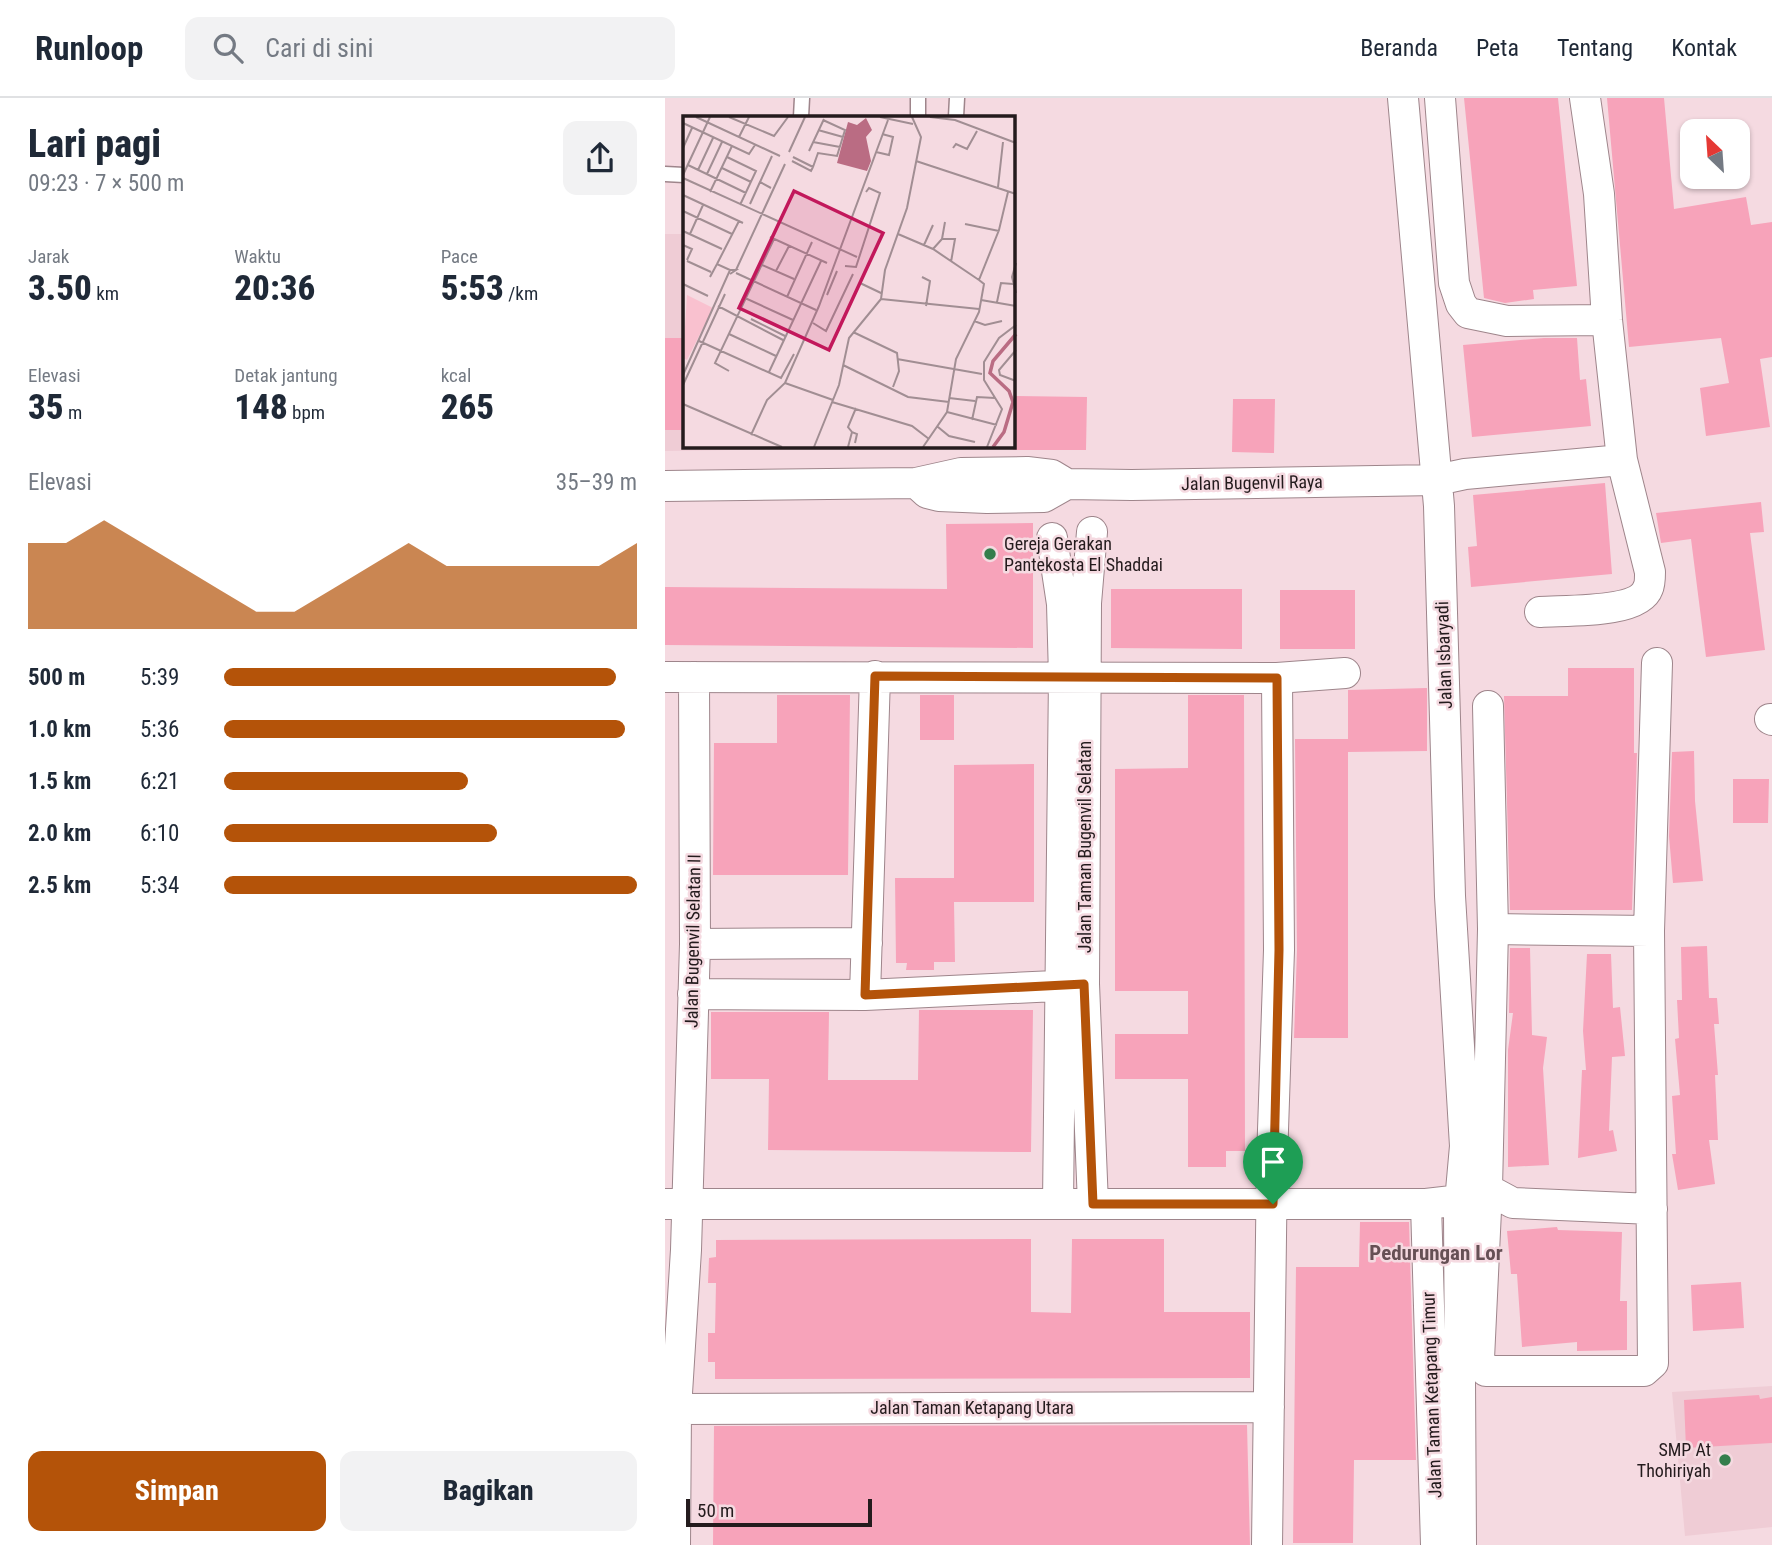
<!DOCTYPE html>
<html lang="id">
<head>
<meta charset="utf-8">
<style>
	:root { --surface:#fff; --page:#f2f2f3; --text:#1f2937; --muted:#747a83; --line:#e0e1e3; --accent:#b45309 }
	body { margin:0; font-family:"Roboto Condensed",sans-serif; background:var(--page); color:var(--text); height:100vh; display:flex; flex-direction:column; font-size:26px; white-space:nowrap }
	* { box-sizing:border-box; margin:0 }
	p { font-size:23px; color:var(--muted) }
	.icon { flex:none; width:38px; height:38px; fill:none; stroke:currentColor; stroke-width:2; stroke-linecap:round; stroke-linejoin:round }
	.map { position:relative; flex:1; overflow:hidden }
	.side { display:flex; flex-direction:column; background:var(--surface); width:665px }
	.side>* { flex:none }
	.needle { width:46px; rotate:335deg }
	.tools { position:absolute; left:1015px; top:21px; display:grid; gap:14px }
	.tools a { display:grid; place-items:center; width:70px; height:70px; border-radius:14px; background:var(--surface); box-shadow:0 2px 5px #0004; font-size:35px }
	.scale { position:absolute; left:21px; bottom:18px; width:186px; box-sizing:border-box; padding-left:7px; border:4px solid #241b1d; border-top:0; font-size:19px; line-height:24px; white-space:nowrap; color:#241b1d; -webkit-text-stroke:5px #f5dae1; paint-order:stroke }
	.pin { position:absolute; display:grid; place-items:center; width:60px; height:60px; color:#fff; margin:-72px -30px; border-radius:50% 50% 50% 0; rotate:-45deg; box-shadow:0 0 7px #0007 }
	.pin .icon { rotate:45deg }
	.round { display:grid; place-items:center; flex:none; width:74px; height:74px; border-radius:14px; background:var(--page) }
	.headline { display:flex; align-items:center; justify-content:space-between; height:119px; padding:0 28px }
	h1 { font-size:38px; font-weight:800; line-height:52px }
	.figures { display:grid; grid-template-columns:repeat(3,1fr); gap:10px; height:119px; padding:7px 28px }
	.figures div { display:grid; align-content:center }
	.figures b { font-size:35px; font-weight:800 }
	.figures small { font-size:19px; font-weight:400 }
	.figures p { font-size:19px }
	.chart { height:196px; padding:14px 28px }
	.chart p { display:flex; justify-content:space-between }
	.chart svg { width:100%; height:126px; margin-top:7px; fill:var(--accent); opacity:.7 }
	.cta { display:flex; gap:14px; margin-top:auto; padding:14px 28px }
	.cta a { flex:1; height:80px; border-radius:14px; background:var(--accent); color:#fff; font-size:28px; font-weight:800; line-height:80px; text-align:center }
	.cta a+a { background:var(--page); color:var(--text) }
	ul { padding:0 28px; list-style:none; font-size:23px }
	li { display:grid; grid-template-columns:112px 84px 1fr; align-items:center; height:52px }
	li i { height:18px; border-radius:9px; background:var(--accent) }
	header { display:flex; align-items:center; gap:42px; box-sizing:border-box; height:98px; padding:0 35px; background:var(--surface); border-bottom:2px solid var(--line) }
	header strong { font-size:33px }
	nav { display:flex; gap:38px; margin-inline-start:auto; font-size:24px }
	.search { width:490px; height:63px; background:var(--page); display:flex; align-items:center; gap:18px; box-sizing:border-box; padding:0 24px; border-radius:14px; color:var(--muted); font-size:26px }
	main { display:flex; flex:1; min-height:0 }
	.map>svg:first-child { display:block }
</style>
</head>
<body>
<header>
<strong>Runloop</strong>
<div class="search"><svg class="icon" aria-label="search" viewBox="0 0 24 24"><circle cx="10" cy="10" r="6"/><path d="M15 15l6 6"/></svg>Cari di sini</div>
<nav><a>Beranda</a><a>Peta</a><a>Tentang</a><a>Kontak</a></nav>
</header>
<main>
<section class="side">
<div class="headline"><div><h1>Lari pagi</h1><p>09:23 · 7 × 500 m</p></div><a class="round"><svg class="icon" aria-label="share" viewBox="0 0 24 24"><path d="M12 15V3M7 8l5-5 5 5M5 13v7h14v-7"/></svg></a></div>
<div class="figures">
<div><p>Jarak</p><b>3.50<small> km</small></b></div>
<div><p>Waktu</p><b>20:36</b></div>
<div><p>Pace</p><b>5:53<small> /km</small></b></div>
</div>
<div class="figures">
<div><p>Elevasi</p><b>35<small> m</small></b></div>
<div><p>Detak jantung</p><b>148<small> bpm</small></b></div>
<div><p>kcal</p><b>265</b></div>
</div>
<div class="chart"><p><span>Elevasi</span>35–39 m</p>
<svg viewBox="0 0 160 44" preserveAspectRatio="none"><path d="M0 44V14L10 14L20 6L30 14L40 22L50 30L60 38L70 38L80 30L90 22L100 14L110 22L120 22L130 22L140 22L150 22L160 14V44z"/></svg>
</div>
<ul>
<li><b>500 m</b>5:39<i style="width:95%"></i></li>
<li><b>1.0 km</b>5:36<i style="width:97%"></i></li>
<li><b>1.5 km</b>6:21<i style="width:59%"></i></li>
<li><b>2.0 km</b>6:10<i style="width:66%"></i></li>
<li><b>2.5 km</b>5:34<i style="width:100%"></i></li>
</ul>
<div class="cta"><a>Simpan</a><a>Bagikan</a></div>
</section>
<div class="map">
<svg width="1107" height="1447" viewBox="0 0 1107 1447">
	<rect width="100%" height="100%" fill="#f5dae1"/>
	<path fill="#efccd5" d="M 0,136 L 19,136 L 19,348 L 194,350 L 0,353 Z
		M 1107,1288 L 1107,1429 L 1020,1438 L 1007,1294 Z"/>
	<path fill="#f7a3ba" d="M 799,0 L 893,0 L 912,188 L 868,192 L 869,201 L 840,205 L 819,200 Z
		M 942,0 L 999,0 L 1009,111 L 1081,99 L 1086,127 L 1107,124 L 1107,259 L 1095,261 L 1105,329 L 1041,338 L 1035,290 L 1064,285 L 1056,240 L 964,249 Z
		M 0,240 L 19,240 L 19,332 L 0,332 Z
		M 879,240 L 912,240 L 915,282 L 921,281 L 926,328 L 807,339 L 798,247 Z
		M 348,298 L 422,299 L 421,352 L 348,352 Z
		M 568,301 L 610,301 L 609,355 L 567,354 Z
		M 940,385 L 947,476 L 806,489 L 803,449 L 812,448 L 808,397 Z
		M 1096,404 L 1099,434 L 1085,435 L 1100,552 L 1041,559 L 1026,441 L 996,445 L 991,415 Z
		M 368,425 L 368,550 L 0,547 L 0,489 L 282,491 L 281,426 Z
		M 446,491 L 577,491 L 577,551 L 446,550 Z
		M 615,492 L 690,492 L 690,551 L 615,551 Z
		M 903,570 L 969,570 L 969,655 L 972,655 L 967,812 L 845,812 L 839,598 L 903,598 Z
		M 762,590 L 762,653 L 683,654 L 683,592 Z
		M 112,597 L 185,597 L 183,777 L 48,777 L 49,645 L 112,645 Z
		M 255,597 L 289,597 L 289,642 L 255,642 Z
		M 523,597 L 579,597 L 580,1053 L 561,1053 L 561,1069 L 523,1069 L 523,981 L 450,981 L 450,936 L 523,936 L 523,893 L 450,893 L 450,671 L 523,670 Z
		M 630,641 L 683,641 L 683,940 L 629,940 L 632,852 Z
		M 1029,653 L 1030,703 L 1038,783 L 1008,785 L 1004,738 L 1007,654 Z
		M 369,666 L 369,804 L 289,804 L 290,864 L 269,864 L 269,872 L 241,872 L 242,865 L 231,865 L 230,780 L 289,780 L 289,667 Z
		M 1068,681 L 1104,681 L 1103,725 L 1068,725 Z
		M 1042,848 L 1044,900 L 1052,900 L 1054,926 L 1049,926 L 1053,977 L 1050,977 L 1053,1042 L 1044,1042 L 1050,1086 L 1013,1092 L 1007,1056 L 1011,1056 L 1007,998 L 1015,997 L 1010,941 L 1014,940 L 1012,902 L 1017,902 L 1016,849 Z
		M 845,850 L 865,850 L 867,937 L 882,939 L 878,970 L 884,1067 L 843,1069 L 843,952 L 848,915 L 844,915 Z
		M 922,856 L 946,856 L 948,910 L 955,909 L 960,958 L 947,959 L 944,1033 L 948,1032 L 952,1053 L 913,1060 L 917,972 L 921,972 L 918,933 Z
		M 254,912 L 368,912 L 366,1054 L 103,1052 L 104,981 L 46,981 L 46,914 L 164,914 L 163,982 L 253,982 Z
		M 695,1124 L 744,1124 L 751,1362 L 689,1362 L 688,1445 L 628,1445 L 631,1169 L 694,1169 Z
		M 892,1129 L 893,1132 L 957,1134 L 955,1203 L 962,1203 L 962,1252 L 912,1253 L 912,1244 L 857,1249 L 852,1176 L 846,1176 L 842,1133 Z
		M 366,1141 L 366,1214 L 406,1215 L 407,1141 L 499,1141 L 499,1214 L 585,1214 L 585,1280 L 50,1281 L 50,1264 L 43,1264 L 43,1235 L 50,1235 L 51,1185 L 43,1185 L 44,1160 L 51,1159 L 51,1142 Z
		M 1076,1184 L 1079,1230 L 1028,1233 L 1026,1187 Z
		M 1094,1297 L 1095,1301 L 1107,1299 L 1107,1345 L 1021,1350 L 1019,1302 Z
		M 582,1327 L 585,1447 L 48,1447 L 49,1328 Z"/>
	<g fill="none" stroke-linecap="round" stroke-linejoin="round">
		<g stroke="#9e858b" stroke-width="17">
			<path id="lane" d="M 136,19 L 137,0
				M 253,19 L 253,0
				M 291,19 L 292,0
				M 0,76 L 19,77"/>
		</g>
		<g stroke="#9e858b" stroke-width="32">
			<path id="street" d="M 738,0 L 774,408 L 785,798 L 800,1048 L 794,1115 L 796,1447
				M 775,0 L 789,185 L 796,206 L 803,215 L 842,223 L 942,222
				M 251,385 L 262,395 L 274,398 L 322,400 L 379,399 L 402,386
				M 0,388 L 251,385 L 296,375 L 362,374 L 387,377 L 402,386 L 467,387 L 772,382 L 800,376 L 957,362
				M 427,434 L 421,505 L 419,886 L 428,1106
				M 387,440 L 397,506 L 399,578 L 393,1106
				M 875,514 C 899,512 974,516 983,490 C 985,486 985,479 985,474 L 957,362 L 942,222 L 934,96 L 920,0
				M 0,579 L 612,580 L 680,575
				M 823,608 L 828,831 L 822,1091 L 814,1261 L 821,1273 L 979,1273 L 988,1265 L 984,833 L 992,565
				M 1105,621 L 1107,622
				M 828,831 L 984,833
				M 30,846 L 202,845
				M 28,896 L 200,897 L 412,887
				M 200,897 L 210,578
				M 805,1090 L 822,1091 L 848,1105 L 987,1111
				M 0,1106 L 761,1106 L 796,1102
				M 761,1106 L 771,1447
				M 11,1311 L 604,1309
				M 10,1447 L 11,1311 L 21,1152 L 30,846 L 29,579
				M 602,1447 L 607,1062 L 614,852 L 612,580"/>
		</g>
		<use href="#lane" stroke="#fff" stroke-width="14"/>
		<use href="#street" stroke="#fff" stroke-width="30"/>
	</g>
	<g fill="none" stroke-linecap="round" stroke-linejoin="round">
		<g stroke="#fff" stroke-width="14">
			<path id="route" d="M 210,578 L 612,580 L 614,852 L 608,1106 L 428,1106 L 419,886 L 200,897 Z"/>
		</g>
		<use href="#route" stroke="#b45309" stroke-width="9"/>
	</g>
	<g fill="#347e4c" stroke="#f5dae1" stroke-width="2.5">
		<circle cx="325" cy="456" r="7"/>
		<circle cx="1060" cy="1362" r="7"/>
	</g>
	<g text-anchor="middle" stroke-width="5" stroke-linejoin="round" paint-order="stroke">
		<g font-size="18" fill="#241b1d" stroke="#f5dae1">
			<text transform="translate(587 385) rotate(-1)" y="6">Jalan Bugenvil Raya</text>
			<text transform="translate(779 557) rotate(-92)" y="6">Jalan Isbaryadi</text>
			<text transform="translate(420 749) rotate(-90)" y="6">Jalan Taman Bugenvil Selatan</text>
			<text transform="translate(28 843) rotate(-89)" y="6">Jalan Bugenvil Selatan II</text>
			<text transform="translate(767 1297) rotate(-92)" y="6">Jalan Taman Ketapang Timur</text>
			<text x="307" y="1316">Jalan Taman Ketapang Utara</text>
		</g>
		<g font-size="18" fill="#241b1d" stroke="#f5dae1" text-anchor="start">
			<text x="339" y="452">Gereja Gerakan<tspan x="339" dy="21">Pantekosta El Shaddai</tspan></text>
			<text x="1046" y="1358" text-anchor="end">SMP At<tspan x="1046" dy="21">Thohiriyah</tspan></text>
		</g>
		<g font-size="21" font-weight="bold" fill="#665055" stroke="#f5dae1">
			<text x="771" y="1162">Pedurungan Lor</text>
		</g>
	</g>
	<g transform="translate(18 18)">
		<rect width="332" height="332" fill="#f5dae1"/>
		<path d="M 4,179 L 30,192 L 4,244 L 0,242 Z" fill="#f9c1cf"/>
		<path d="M 183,2 L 189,14 L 183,21 L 188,45 L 184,55 L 154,47 L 165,6 L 174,9 Z" fill="#ba6c83"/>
		<path fill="none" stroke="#ba6c83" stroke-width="3.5" d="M 310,331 L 321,316 L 330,286 L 326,275 L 307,257 L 310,245 L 333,218"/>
		<path fill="none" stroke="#a18e93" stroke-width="2" d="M 13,1 L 97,40M 46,1 L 91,20 L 105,1M 197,1 L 230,8M 247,1 L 272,4 L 333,27M 0,7 L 66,38 L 72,29M 135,14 L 160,21M 56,21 L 66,1M 130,26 L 157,31M 0,32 L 9,12M 270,32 L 273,28 L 284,33 L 294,15M 126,35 L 141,3M 106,36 L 122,1M 193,36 L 206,39 L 210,21 L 199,18M 44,41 L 73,55 L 57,89M 110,41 L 130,51M 109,45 L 128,55 L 130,51M 233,45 L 333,78M 5,49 L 63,77M 130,51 L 135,37 L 154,40 L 162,14 L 140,4M 39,52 L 68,66M 15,54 L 30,22M 24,58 L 39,26M 0,59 L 27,1M 0,62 L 174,141M 315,71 L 320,26M 88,72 L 77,66 L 89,40M 27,76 L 49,30M 0,79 L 60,107M 67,88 L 77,66M 0,95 L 49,118M 282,108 L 316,115M 0,115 L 39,133M 7,118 L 20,89M 215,118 L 250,133 L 296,164M 87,121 L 144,147M 259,123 L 272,123 L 268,146M 0,129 L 9,133 L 4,144M 241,129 L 250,109M 250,133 L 259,123 L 262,106M 4,145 L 28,156M 333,147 L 329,161 L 333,177M 34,148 L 56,105M 79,149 L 111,163M 162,150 L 173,151 L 197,77 L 186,72 L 183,76M 53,154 L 102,48M 93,155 L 106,130M 29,157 L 27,161 L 34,148 L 47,154M 53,157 L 133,194M 239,161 L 247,165 L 243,190M 177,167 L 198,177M 0,168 L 25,180M 144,179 L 154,155M 104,181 L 129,126M 62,182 L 110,204M 198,183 L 296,193M 298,184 L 333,190M 314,186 L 318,167 L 330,168M 35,190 L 100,224M 68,203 L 102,220M 291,205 L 302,209 L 319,205M 130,207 L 143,215 L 170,158M 170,216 L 214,237 L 216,255 L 210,271M 46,218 L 93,240M 16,225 L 98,262 L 111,238M 333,234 L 316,254 L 317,259 L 333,265M 214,243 L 299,258M 160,249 L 225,281 L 266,286M 46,255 L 32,247 L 91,123M 86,256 L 138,145M 0,259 L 47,154 L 53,154 L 47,158M 102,267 L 150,284M 0,269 L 42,178M 266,282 L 292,285M 149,286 L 229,310 L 246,323M 0,288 L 99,331M 264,296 L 314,309M 289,304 L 294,281 L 312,282M 255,311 L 266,320 L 292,326M 169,316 L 165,311 L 173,292M 68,319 L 84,284 L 102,267 L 136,190 L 205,4M 131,331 L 156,269 L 166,222 L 198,183 L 202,154 L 224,92 L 238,21 L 229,1M 165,331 L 169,316 L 174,318 L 172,327M 240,331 L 264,296 L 273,243 L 296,196 L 301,168 L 296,164 L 316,114 L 325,76M 304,331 L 319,293 L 301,264 L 301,246 L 316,222 L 333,209"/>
		<path fill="#c2185b" fill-opacity="0.15" stroke="#c2185b" stroke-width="3.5" d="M 111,75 L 200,117 L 146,234 L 56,192 Z"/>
		<rect width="332" height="332" fill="none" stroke="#241b1d" stroke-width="3.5"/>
	</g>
</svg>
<div class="tools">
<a><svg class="needle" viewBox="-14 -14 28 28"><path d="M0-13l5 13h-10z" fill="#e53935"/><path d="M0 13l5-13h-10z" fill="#747a83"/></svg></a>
</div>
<div class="scale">50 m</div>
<div class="pin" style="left:608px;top:1106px;background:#1e9e55"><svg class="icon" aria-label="arrive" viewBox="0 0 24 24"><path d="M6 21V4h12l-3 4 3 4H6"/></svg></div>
</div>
</main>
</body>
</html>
